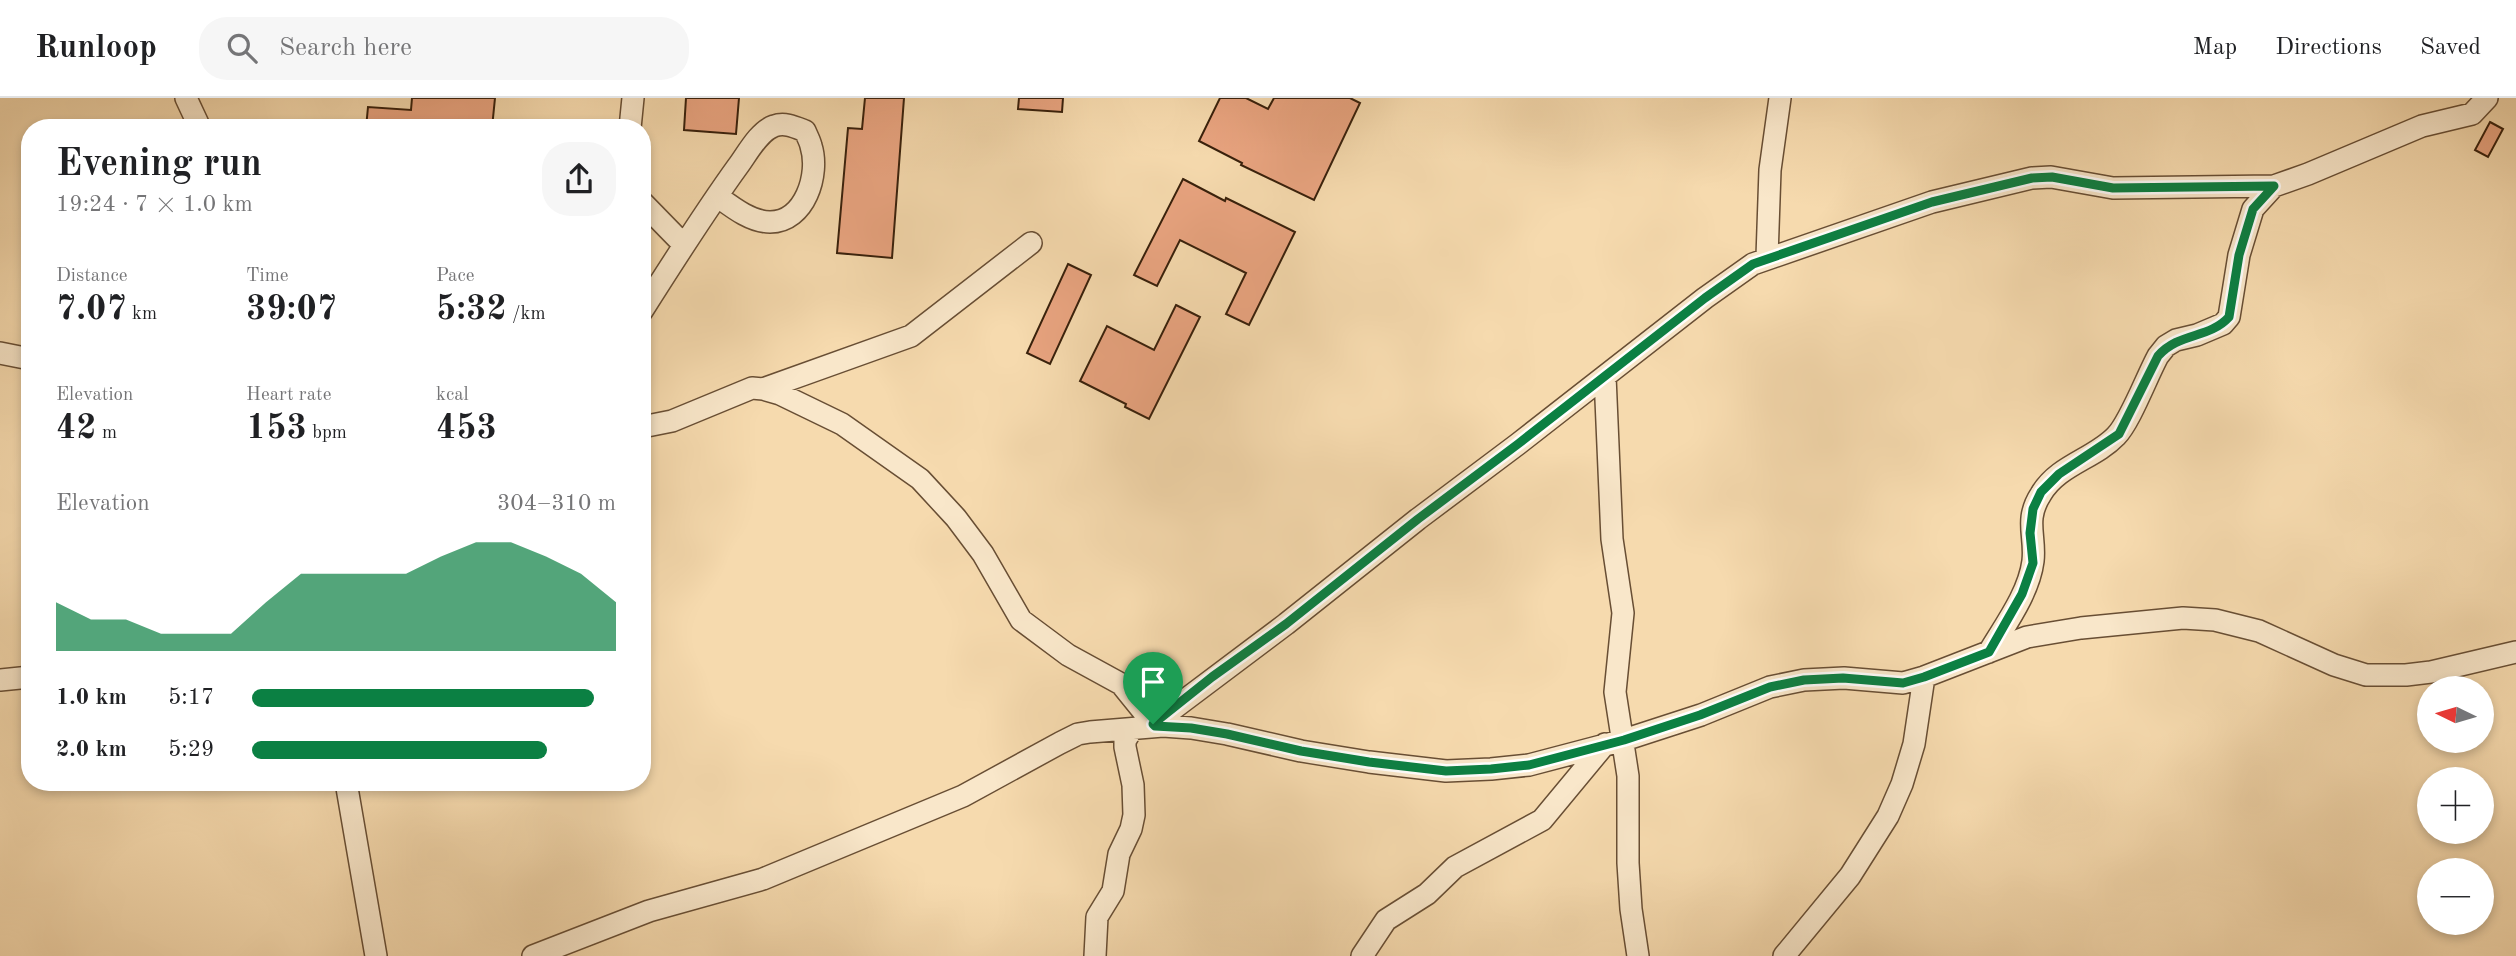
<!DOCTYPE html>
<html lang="en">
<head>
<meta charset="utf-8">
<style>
	:root { --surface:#fff; --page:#f6f6f6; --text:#202124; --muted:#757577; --line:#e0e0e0; --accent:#0b8043 }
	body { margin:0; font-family:"Old Standard TT",serif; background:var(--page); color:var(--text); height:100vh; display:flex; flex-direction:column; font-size:26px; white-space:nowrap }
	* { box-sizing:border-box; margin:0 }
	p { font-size:23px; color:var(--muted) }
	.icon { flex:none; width:38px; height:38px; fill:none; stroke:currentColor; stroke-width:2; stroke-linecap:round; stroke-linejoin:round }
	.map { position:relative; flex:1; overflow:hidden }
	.details { position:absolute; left:21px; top:21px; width:630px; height:672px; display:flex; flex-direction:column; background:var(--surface); border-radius:28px; box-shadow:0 4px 10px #0003 }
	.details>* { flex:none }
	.needle { width:46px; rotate:275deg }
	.buttons { position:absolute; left:2417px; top:578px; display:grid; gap:14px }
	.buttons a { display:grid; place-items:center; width:77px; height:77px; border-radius:50%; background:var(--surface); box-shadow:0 4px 10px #0003; font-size:35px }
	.pin { position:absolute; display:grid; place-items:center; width:60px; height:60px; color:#fff; margin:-72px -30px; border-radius:50% 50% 50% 0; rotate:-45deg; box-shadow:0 0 7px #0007 }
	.pin .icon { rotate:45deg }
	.round { display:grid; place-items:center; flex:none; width:74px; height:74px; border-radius:28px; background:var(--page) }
	.overview { display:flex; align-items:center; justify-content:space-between; height:119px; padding:0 35px }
	h1 { font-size:38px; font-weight:800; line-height:52px }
	.metrics { display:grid; grid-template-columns:repeat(3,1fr); gap:10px; height:119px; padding:7px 35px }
	.metrics div { display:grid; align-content:center }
	.metrics b { font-size:35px; font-weight:800 }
	.metrics small { font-size:19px; font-weight:400 }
	.metrics p { font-size:19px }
	.chart { height:196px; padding:14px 35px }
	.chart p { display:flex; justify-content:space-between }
	.chart svg { width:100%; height:126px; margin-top:7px; fill:var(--accent); opacity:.7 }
	ul { padding:0 35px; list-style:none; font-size:23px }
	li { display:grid; grid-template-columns:112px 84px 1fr; align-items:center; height:52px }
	li i { height:18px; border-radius:9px; background:var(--accent) }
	header { display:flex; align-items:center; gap:42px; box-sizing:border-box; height:98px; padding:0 35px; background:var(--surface); border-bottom:2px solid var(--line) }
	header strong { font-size:33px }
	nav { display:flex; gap:38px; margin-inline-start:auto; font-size:24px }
	.search { width:490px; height:63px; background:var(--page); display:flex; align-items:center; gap:18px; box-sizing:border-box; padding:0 24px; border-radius:28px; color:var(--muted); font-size:26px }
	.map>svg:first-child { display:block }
</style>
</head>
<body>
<header>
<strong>Runloop</strong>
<div class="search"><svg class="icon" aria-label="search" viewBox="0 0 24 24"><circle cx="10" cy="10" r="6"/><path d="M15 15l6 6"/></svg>Search here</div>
<nav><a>Map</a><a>Directions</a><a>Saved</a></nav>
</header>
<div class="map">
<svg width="2516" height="858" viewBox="0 0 2516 858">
	<rect width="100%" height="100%" fill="#f6daae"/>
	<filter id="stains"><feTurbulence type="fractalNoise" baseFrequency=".00286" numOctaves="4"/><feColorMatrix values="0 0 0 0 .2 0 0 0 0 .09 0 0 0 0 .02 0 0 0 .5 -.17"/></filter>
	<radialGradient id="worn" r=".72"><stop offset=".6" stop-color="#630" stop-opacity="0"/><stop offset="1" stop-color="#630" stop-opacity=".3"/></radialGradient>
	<path fill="#e9a480" stroke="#38200b" stroke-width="2" d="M 412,0 L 495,0 L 492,30 L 366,30 L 368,9 L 411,12 Z
		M 686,0 L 739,0 L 736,36 L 684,32 Z
		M 865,0 L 904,0 L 892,160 L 837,155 L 848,30 L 862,31 Z
		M 1019,0 L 1063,0 L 1062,14 L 1018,11 Z
		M 1220,0 L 1246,0 L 1268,11 L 1274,0 L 1350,0 L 1360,5 L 1314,102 L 1241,67 L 1242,65 L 1199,43 Z
		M 2490,24 L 2503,31 L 2488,59 L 2475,52 Z
		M 1183,81 L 1225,103 L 1226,100 L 1295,134 L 1249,227 L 1226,216 L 1246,175 L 1180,142 L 1157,188 L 1134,177 Z
		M 1068,166 L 1091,177 L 1050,266 L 1027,255 Z
		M 1176,207 L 1200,219 L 1149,321 L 1125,309 L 1126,306 L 1080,283 L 1107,228 L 1154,252 Z"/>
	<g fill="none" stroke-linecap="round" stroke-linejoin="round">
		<g stroke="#684e34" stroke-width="24">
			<path id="minor" d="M 186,0 L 200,30
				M 630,30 L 633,0
				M 642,104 L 683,146
				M 1767,159 L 1770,72 L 1780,0
				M 642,213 C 673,164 704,115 738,68 C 747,56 759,33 774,28 C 785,24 795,29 805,33 C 807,38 810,43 811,48 C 820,76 805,124 770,124 C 751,124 732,109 717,98
				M 0,255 L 30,261
				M 1605,278 L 1612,441 L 1623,515 L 1615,594 L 1628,678 L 1628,765 L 1631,811 L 1638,858
				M 763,291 L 911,238 L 1031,145
				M 642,329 L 672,323 L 752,290 L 763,291 L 780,296 L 842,326 L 920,381 L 956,420 L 983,456 L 1021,522 L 1068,557 L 1121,586 L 1155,628
				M 1989,554 C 2005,527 2029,495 2033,463 C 2036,438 2024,422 2041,396 C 2058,367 2094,361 2116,338 C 2130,324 2147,278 2158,258 L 2166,248 L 2176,242 L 2197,237 L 2223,226 L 2229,219 L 2239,157 L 2253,111 L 2274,88
				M 0,582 L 30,579
				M 1153,626 L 1286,526 L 1418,421 L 1518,346 L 1705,200 L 1753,166 L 1932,104 L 2032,80 L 2051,79 L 2113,90 L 2274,88 L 2308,76 L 2422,28 L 2472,16 L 2487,0
				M 346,684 L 376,858
				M 533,858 L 649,813 L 763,781 L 963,698 L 1060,645 L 1078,636 L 1090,634 L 1163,628 L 1191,630 L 1227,636 L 1301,653 L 1369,664 L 1446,673 L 1491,671 L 1529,667 L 1624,642 L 1701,617 L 1770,589 L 1804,582 L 1844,580 L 1903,585 L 1924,579 L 2027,539 L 2081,530 L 2183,520 L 2215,522 L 2259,533 L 2334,567 L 2366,577 L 2406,577 L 2431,574 L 2516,554
				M 1095,858 L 1097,819 L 1113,793 L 1119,756 L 1131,731 L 1134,717 L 1133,687 L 1125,649 L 1125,643 L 1132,631
				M 1362,858 L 1386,822 L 1427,796 L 1455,769 L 1542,722 L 1605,646
				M 1784,858 L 1850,778 L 1888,718 L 1902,686 L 1914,646 L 1924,579"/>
		</g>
		<use href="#minor" stroke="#f9e7ca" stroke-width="21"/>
	</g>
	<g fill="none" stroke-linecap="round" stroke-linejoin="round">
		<g stroke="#fff" stroke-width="14">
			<path id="route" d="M 2052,79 L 2113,90 L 2274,88 L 2253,111 L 2239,157 L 2229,219 C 2209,241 2179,234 2158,258 L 2119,336 L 2059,376 L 2041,394 L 2033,411 L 2030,435 L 2033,465 L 2022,496 L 1989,554 L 1924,579 L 1903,585 L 1843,580 L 1804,582 L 1770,589 L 1700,617 L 1624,642 L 1529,667 L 1491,671 L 1446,673 L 1369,664 L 1301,653 L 1227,636 L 1191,630 L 1155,628 L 1153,626 L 1212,579 L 1286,526 L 1418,421 L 1518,346 L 1705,200 L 1753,166 L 1932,104 L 2032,80 Z"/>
		</g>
		<use href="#route" stroke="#0b8043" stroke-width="9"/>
	</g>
	<rect width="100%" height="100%" filter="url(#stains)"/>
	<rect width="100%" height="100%" fill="url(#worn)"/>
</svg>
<div class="buttons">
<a><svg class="needle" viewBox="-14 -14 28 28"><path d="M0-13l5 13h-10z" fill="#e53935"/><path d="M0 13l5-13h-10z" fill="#757577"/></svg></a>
<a>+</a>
<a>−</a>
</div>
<div class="pin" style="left:1153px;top:626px;background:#1e9e55"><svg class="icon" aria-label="arrive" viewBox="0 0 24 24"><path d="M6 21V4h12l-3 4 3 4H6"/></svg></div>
<section class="details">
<div class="overview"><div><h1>Evening run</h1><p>19:24 · 7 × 1.0 km</p></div><a class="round"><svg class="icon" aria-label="share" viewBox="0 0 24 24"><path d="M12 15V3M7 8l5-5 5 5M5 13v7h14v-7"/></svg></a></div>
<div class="metrics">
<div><p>Distance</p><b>7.07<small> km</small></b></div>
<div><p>Time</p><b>39:07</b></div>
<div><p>Pace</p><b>5:32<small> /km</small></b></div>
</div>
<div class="metrics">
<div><p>Elevation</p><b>42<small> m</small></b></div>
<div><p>Heart rate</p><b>153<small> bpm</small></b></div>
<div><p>kcal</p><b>453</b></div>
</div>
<div class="chart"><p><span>Elevation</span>304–310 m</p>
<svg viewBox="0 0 160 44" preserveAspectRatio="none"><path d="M0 44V27L10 33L20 33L30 38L40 38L50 38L60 27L70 17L80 17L90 17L100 17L110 11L120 6L130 6L140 11L150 17L160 27V44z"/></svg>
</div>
<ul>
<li><b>1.0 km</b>5:17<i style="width:94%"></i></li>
<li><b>2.0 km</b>5:29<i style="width:81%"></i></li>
</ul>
</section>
</div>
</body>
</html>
